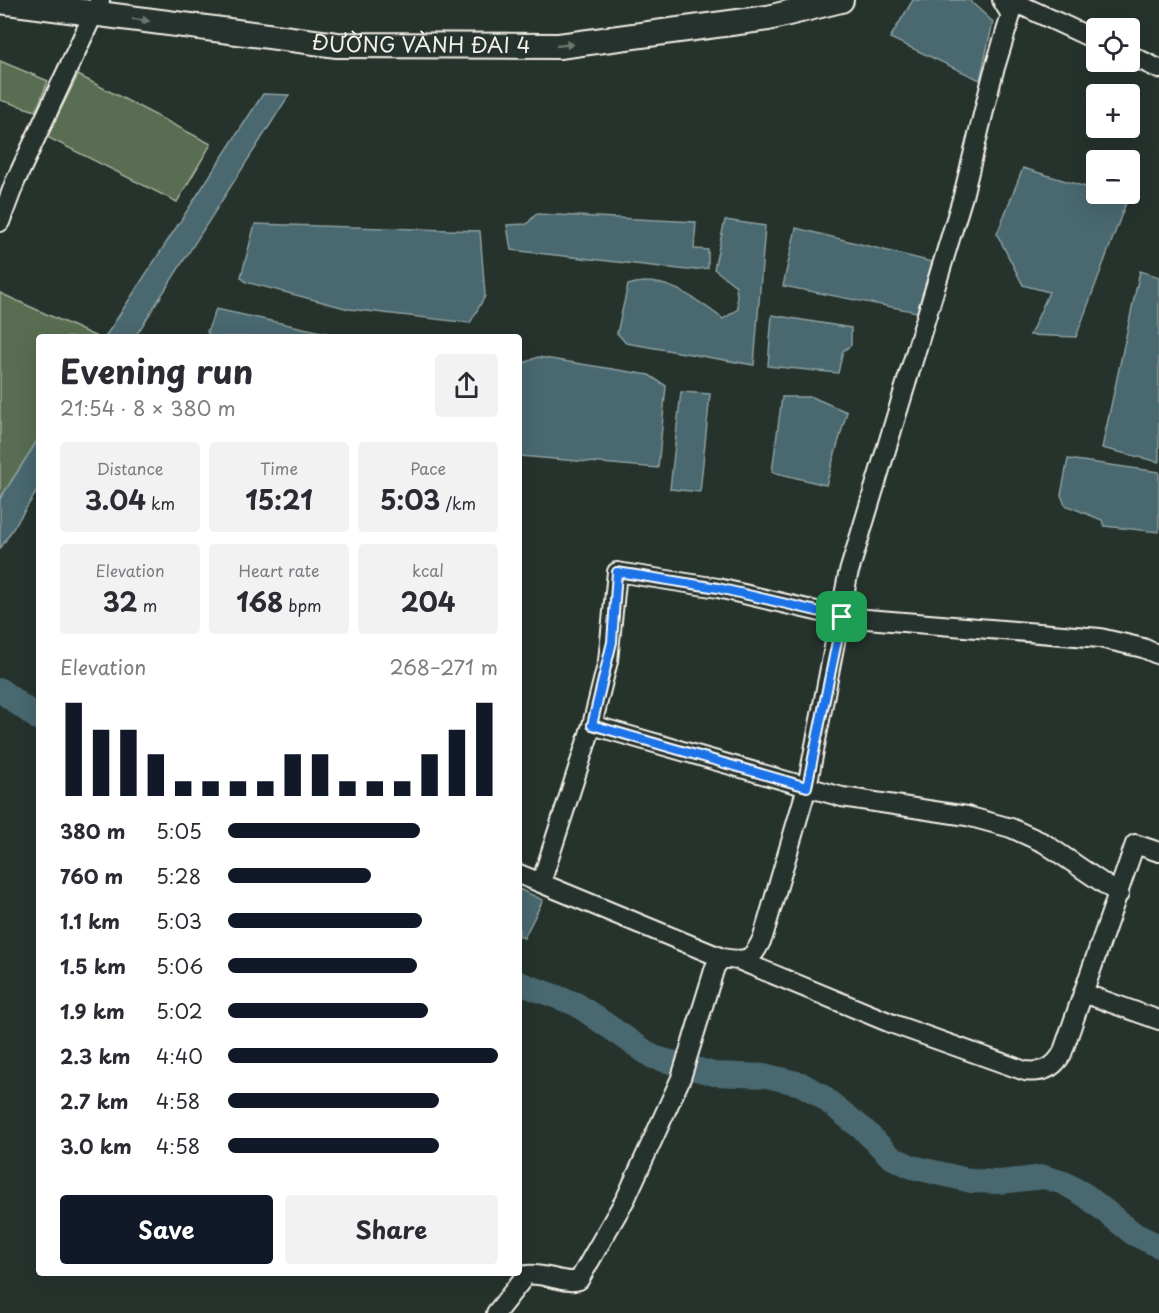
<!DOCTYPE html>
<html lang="en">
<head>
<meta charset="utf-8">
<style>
	:root { --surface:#fff; --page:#f2f2f3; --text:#2b2b33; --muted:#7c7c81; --accent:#111827 }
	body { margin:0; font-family:"Playpen Sans",sans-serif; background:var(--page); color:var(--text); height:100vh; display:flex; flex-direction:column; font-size:22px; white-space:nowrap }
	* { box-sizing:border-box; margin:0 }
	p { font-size:20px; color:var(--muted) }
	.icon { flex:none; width:33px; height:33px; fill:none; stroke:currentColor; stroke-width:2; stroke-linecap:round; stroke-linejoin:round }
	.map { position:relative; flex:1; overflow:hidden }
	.side { position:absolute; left:36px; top:334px; width:486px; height:942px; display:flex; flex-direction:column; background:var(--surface); border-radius:6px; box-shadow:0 6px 24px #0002 }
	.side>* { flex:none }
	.buttons { position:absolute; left:1086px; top:18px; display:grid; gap:12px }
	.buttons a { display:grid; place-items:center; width:54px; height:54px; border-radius:6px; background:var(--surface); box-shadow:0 6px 24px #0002; font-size:30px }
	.pin { position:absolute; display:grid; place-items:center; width:51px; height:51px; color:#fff; margin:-26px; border-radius:12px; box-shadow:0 3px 9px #0006 }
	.round { display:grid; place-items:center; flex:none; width:63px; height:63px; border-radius:6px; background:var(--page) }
	.head { display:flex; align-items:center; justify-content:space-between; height:102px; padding:0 24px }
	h1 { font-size:33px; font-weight:700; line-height:45px }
	.metrics { display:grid; grid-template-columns:repeat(3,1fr); gap:9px; height:102px; padding:6px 24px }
	.metrics div { display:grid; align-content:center; border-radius:6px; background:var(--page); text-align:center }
	.metrics b { font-size:26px; font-weight:700 }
	.metrics small { font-size:16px; font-weight:400 }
	.metrics p { font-size:16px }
	.chart { height:168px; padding:12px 24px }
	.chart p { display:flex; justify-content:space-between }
	.chart svg { width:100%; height:108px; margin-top:6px; stroke:var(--accent); stroke-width:6 }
	.button { display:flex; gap:12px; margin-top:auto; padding:12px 24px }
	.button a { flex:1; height:69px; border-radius:6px; background:var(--accent); color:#fff; font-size:24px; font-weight:700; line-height:69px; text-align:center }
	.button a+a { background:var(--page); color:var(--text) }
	ul { padding:0 24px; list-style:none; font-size:20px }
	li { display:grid; grid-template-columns:96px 72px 1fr; align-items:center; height:45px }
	li i { height:15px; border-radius:8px; background:var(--accent) }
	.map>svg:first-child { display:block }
</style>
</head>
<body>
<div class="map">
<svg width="1159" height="1313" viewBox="0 0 1159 1313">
	<rect width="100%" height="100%" fill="#26332d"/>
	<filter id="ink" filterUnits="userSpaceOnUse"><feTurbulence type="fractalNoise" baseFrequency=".0167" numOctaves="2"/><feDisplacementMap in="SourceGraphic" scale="12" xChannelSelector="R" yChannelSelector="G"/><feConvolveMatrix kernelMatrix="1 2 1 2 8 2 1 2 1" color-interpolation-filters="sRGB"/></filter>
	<g filter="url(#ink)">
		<path fill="#596d51" stroke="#a6af9c" stroke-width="1.5" d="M 0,61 L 48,81 L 36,111 L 0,100 Z
			M 78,75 L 211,144 L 177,202 L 47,137 Z
			M 0,293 L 97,337 L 39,338 L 39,438 L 0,499 Z"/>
		<path fill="#48686f" stroke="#8d9f9f" stroke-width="1.5" d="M 913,0 L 969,0 L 993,22 L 980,80 L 890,38 Z
			M 263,94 L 289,95 L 135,337 L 105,337 Z
			M 1023,168 L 1096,190 L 1096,194 L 1107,194 L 1127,200 L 1076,337 L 1030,335 L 1049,292 L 1023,285 L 997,234 Z
			M 536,214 L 696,222 L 694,249 L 708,250 L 708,268 L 688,270 L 511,250 L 507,225 L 527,224 Z
			M 725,220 L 765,226 L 754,365 L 626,343 L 617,333 L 628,285 C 663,273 696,299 723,319 L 738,309 L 736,286 L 714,269 Z
			M 255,224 L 480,231 L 485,296 L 470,323 L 349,309 L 246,282 L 241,277 Z
			M 796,228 L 932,262 L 917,312 L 783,286 Z
			M 1140,271 L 1159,277 L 1159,462 L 1102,448 Z
			M 216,309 L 331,334 L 337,337 L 212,337 L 207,332 Z
			M 772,315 L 851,328 L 851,345 L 843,351 L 838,373 L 768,366 Z
			M 538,357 L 649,375 L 666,386 L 658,468 L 520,456 L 519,365 Z
			M 681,392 L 710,394 L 700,492 L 670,489 Z
			M 782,397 L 812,397 L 847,412 L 826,485 L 772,472 Z
			M 39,438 L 39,488 L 0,549 L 0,499 Z
			M 1068,459 L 1159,472 L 1159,532 L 1104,526 L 1102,520 L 1065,505 L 1061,495 Z
			M 519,889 L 543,900 L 524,938 L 519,936 Z"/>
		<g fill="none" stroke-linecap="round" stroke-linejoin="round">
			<path stroke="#48686f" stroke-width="24" d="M 0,690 L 39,719
				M 519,983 L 576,1004 L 653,1057 L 714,1074 L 767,1076 L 801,1084 L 820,1095 L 864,1130 L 891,1157 L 912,1167 L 972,1181 L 1000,1182 L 1044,1177 L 1064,1183 L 1085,1195 L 1134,1234 L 1159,1246"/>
			<g stroke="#f4f1e8" stroke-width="22">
				<path id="minor" d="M 1010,0 L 1096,40
					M 1130,55 L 1159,69
					M 0,222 L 15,182 L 100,0
					M 592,725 L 842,797 L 967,816 L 1011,828 L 1044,843 L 1119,894
					M 519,874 L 722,958
					M 541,883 L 592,725 L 608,661 L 617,572 L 718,588 L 842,617 L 1100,638 L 1143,648 L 1159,655
					M 741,961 L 893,1024 L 1025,1071 C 1042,1073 1053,1069 1062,1054 L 1135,844 L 1159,852
					M 1083,993 L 1159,1020
					M 496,1313 L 526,1275 C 543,1272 566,1285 579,1280 L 626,1198 L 681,1078 L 715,967 L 722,958 C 747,962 752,961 763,937 L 807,787 L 848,575 L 963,196 L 993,74 L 1011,15 L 1002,0"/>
			</g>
			<g stroke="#f4f1e8" stroke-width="28">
				<g id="major">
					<path id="s1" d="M 0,1 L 337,45 L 559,46 L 768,18 L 841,0"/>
				</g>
			</g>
			<use href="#minor" stroke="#26332d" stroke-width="18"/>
			<use href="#major" stroke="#26332d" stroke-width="24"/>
		</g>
		<defs><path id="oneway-solid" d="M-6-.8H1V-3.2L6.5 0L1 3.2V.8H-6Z" transform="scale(1.5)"/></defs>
		<g fill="#6e766e">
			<use href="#oneway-solid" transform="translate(141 20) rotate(7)"/>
			<use href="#oneway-solid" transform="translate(565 45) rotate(-6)"/>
		</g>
	</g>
	<g fill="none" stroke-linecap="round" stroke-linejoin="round" filter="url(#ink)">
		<g stroke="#fff" stroke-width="12">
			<path id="route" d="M 617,572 L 718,588 L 842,617 L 807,787 L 592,725 L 612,642 Z"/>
		</g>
		<use href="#route" stroke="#1a73e8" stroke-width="8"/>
	</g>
	<g text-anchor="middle" stroke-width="5" stroke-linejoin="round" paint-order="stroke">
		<g font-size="21" fill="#f4f1e8" stroke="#26332d">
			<text dy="7" stroke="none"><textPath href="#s1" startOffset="424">ĐƯỜNG VÀNH ĐAI 4</textPath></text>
		</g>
	</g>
</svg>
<div class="buttons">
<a><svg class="icon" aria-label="locate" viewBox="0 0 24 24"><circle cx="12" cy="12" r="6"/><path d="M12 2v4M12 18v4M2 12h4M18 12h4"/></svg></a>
<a>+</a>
<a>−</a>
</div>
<div class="pin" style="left:842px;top:617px;background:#1e9e55"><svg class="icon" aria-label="arrive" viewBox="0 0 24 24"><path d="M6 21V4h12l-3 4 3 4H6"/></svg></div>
<section class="side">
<div class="head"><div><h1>Evening run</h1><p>21:54 · 8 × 380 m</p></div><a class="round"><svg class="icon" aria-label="share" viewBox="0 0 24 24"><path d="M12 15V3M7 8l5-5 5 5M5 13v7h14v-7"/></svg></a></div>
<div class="metrics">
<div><p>Distance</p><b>3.04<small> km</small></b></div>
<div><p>Time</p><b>15:21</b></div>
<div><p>Pace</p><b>5:03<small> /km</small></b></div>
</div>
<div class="metrics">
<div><p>Elevation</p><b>32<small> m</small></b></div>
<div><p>Heart rate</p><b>168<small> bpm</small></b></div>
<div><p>kcal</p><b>204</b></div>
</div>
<div class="chart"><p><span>Elevation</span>268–271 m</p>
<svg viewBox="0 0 160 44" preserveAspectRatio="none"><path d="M5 44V6M15 44V17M25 44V17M35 44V27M45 44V38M55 44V38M65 44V38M75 44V38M85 44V27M95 44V27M105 44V38M115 44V38M125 44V38M135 44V27M145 44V17M155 44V6"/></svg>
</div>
<ul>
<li><b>380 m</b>5:05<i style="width:71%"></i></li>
<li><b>760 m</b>5:28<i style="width:53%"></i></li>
<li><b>1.1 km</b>5:03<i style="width:72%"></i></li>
<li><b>1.5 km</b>5:06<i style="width:70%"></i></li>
<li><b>1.9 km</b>5:02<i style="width:74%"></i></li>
<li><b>2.3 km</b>4:40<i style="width:100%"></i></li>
<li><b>2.7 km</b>4:58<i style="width:78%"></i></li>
<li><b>3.0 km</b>4:58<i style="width:78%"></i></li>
</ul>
<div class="button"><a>Save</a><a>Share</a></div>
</section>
</div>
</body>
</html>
